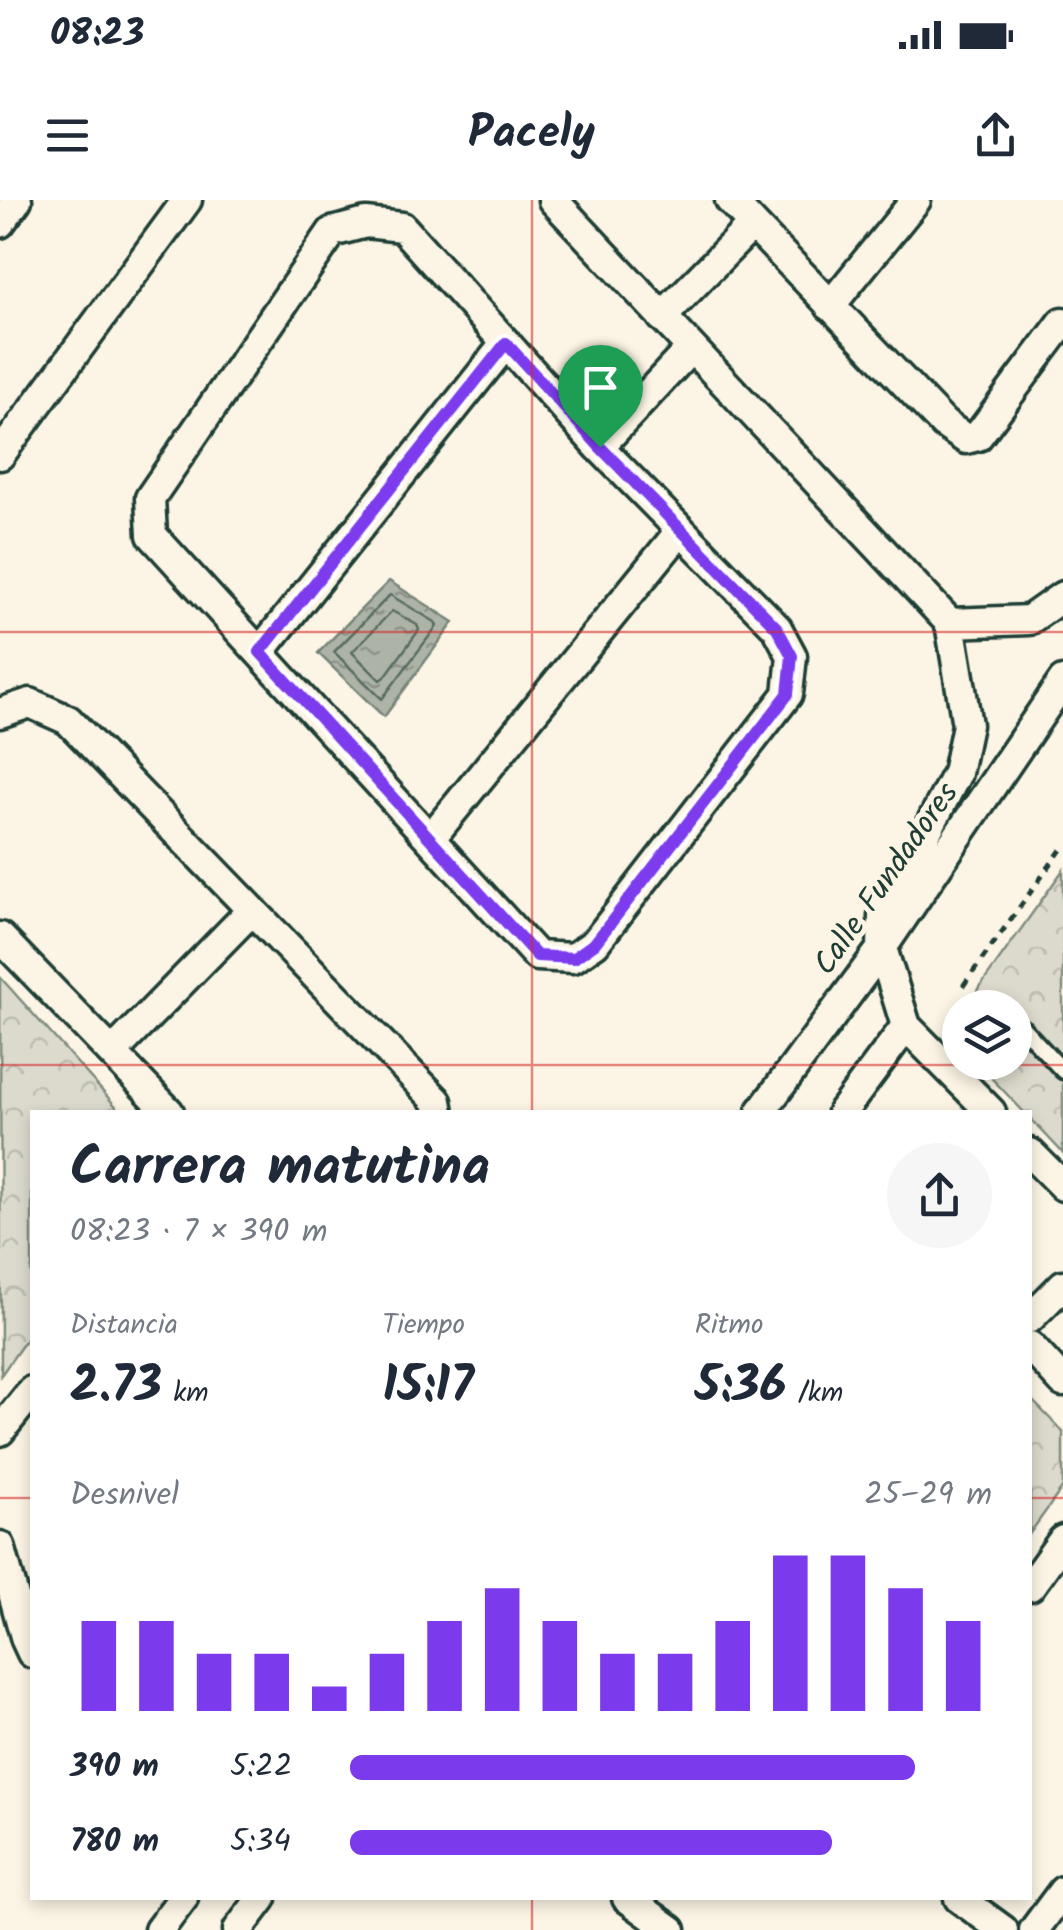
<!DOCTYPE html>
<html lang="es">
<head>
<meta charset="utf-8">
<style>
	:root { --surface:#fff; --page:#f6f6f7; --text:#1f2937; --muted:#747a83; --accent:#7c3aed }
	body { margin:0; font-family:Kalam,sans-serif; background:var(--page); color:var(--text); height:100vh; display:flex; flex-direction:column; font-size:38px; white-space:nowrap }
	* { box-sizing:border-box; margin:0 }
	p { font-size:32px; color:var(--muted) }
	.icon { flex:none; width:55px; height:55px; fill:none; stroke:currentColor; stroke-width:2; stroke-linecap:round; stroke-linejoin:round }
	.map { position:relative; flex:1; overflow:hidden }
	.side { position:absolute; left:30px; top:910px; width:1002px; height:790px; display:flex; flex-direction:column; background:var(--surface); border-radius:0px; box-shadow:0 5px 15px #0003 }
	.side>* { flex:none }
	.fabs { position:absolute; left:942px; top:790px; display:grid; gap:20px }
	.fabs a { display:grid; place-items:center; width:90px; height:90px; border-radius:50%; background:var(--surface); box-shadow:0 5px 15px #0003; font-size:50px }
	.pin { position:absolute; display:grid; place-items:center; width:85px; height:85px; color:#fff; margin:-102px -42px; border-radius:50% 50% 50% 0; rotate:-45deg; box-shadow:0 0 10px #0007 }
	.pin .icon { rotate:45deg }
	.round { display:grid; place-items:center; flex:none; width:105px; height:105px; border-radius:52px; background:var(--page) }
	.overview { display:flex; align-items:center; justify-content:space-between; height:170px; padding:0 40px }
	h1 { font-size:55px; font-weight:700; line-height:75px }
	.stats { display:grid; grid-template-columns:repeat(3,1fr); gap:15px; height:170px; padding:10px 40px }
	.stats div { display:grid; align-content:center }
	.stats b { font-size:50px; font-weight:700 }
	.stats small { font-size:28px; font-weight:400 }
	.stats p { font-size:28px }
	.chart { height:280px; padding:20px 40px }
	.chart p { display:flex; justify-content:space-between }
	.chart svg { width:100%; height:180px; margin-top:10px; stroke:var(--accent); stroke-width:6 }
	ul { padding:0 40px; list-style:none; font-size:32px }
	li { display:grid; grid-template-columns:160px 120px 1fr; align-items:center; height:75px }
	li i { height:25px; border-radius:12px; background:var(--accent) }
	.status { display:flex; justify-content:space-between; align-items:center; height:70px; padding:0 50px; background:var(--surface); direction:ltr }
	.status svg { height:28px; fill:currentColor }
	header { display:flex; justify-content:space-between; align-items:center; height:130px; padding:0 40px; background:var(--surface); font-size:45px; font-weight:700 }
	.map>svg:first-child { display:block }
</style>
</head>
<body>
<div class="status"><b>08:23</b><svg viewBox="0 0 49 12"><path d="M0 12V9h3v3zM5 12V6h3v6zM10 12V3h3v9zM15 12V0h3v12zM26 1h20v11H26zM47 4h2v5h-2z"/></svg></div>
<header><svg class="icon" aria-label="menu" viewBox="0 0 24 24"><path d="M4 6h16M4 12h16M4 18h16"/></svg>Pacely<svg class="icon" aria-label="share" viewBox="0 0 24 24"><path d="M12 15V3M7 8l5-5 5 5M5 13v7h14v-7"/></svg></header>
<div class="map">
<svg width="1063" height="1730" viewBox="0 0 1063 1730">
	<defs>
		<pattern id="park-crowns" width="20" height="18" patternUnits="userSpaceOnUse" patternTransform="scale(2.5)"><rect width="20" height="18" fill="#dcdacc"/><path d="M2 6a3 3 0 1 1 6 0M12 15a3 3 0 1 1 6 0" fill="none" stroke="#bcbcb0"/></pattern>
		<pattern id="water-ripples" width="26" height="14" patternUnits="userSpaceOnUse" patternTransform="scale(2.5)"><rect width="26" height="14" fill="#aeb3a7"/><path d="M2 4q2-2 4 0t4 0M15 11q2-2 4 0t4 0" fill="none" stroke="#8d9389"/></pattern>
	</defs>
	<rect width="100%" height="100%" fill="#fcf5e5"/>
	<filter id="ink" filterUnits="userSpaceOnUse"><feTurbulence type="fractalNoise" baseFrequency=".01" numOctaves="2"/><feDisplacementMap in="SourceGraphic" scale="20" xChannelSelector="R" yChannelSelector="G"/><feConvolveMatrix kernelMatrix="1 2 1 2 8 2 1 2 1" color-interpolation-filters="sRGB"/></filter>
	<g filter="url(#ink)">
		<path fill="url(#park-crowns)" stroke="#7e8c80" stroke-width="2.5" d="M 1063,670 L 1063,953 L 1030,918 L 1030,912 L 1024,912 L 977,863 L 1015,862 L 1015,808 L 965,808 Z
			M 0,777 L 121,912 L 32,912 L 32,1131 L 1,1175 Z
			M 1030,1198 L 1063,1232 L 1063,1287 L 1030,1333 Z"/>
		<path fill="url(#water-ripples)" stroke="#758479" stroke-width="2.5" d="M 389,381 L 454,422 L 384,517 L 318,453 Z"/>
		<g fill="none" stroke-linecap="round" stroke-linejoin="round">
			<path stroke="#586c62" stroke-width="2.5" d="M 390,395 L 435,422 L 437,426 L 382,499 L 334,452 Z
				M 392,411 L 417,425 L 419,430 L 384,478 L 380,480 L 352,452 Z"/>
			<g stroke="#1f3d34" stroke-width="21">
				<path id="service" d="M 1023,828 L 1063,871"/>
			</g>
			<g stroke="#1f3d34" stroke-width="35">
				<path id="minor" d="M 553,0 L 950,423 L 967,525 L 957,573 L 883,716 L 882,748 L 906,826 L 991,912
					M 730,0 L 944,224 L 966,239 L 978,236 L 1063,122
					M 0,23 L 17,0
					M 366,23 L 402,27 L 599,247 L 777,428 L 792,456 L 788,494 L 595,743 L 573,758 L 537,756 L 152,335 L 150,298 L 332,32 Z
					M 830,106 L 916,0
					M 662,117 L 752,25
					M 599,247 L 691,148
					M 0,255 L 187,0
					M 950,423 L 1029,420 L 1063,396
					M 260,452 L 506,143
					M 0,513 L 30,503 L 68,520 L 437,901 L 439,912
					M 430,639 L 681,330
					M 0,737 L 169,912
					M 112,853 L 252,710
					M 761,912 L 882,748 L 1063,481
					M 842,912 L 906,826
					M 1030,953 L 1063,986
					M 1030,1118 L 1063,1085
					M 1030,1146 L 1063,1182
					M 0,1231 L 32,1191
					M 0,1346 L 26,1440 L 32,1453
					M 1030,1386 L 1063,1340
					M 627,1698 L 671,1730
					M 959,1698 L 1003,1730
					M 159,1730 L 183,1698
					M 238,1730 L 262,1698
					M 1034,1730 L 1063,1691"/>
			</g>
			<path stroke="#1f3d34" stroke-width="5" stroke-dasharray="8 8" stroke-linecap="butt" d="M 963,786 L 1063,647"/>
			<use href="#service" stroke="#fcf5e5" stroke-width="14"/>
			<use href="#minor" stroke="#fcf5e5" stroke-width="28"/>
		</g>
	</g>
	<g fill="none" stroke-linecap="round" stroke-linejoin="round" filter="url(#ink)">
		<g stroke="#fff" stroke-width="20">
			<path id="route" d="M 506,143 L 600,247 L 777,428 L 792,456 L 788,494 L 595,743 L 574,758 L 537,756 L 260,452 Z"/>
		</g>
		<use href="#route" stroke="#7c3aed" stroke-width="12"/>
	</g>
	<path fill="none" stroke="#d62828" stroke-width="2.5" stroke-opacity="0.55" d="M 532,0 L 532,912M 0,432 L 1063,432M 0,865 L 1063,865M 0,1298 L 32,1298M 1030,1298 L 1063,1298M 532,1698 L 532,1730"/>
	<g text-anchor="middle" stroke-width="10" stroke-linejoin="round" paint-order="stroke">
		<g font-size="32" fill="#1f3d34" stroke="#fcf5e5">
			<text transform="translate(885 678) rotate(-55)" y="11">Calle Fundadores</text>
		</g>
	</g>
</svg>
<div class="fabs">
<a><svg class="icon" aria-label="layers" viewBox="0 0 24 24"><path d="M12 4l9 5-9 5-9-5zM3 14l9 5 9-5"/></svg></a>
</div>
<div class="pin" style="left:600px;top:247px;background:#1e9e55"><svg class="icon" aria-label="arrive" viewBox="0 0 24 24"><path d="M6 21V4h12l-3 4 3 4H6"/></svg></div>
<section class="side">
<div class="overview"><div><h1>Carrera matutina</h1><p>08:23 · 7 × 390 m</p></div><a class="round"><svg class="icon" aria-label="share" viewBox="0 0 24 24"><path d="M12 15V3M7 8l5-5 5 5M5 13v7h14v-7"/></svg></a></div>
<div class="stats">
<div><p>Distancia</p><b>2.73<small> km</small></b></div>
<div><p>Tiempo</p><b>15:17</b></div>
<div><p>Ritmo</p><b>5:36<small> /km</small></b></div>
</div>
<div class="chart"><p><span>Desnivel</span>25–29 m</p>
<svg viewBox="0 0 160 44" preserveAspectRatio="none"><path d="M5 44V22M15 44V22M25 44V30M35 44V30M45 44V38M55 44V30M65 44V22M75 44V14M85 44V22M95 44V30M105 44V30M115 44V22M125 44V6M135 44V6M145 44V14M155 44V22"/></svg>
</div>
<ul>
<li><b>390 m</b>5:22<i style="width:88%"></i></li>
<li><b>780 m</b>5:34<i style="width:75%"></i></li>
</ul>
</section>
</div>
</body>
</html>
